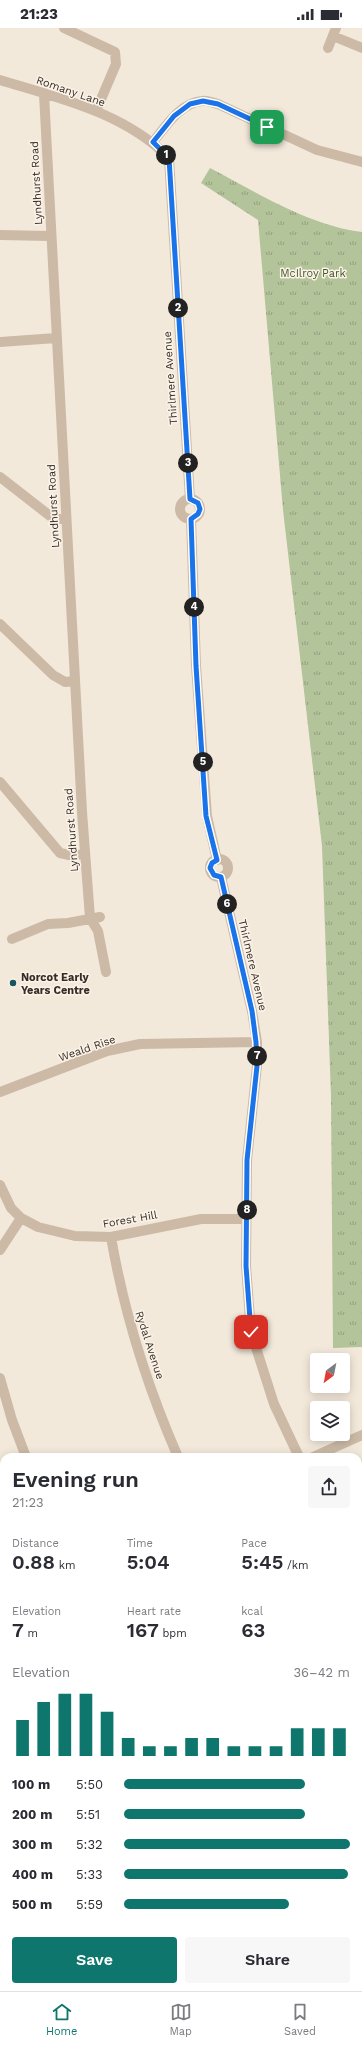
<!DOCTYPE html>
<html lang="en">
<head>
<meta charset="utf-8">
<style>
	:root { --surface:#fff; --page:#f7f7f7; --text:#2b2b33; --muted:#7c7c81; --line:#e1e1e2; --accent:#0f766e }
	body { margin:0; font-family:"Work Sans",sans-serif; background:var(--page); color:var(--text); height:100vh; display:flex; flex-direction:column; font-size:15px; white-space:nowrap }
	* { box-sizing:border-box; margin:0 }
	p { font-size:13px; color:var(--muted) }
	.icon { flex:none; width:22px; height:22px; fill:none; stroke:currentColor; stroke-width:2; stroke-linecap:round; stroke-linejoin:round }
	.map { position:relative; flex:1; overflow:hidden }
	.details { position:absolute; left:0px; top:1425px; width:362px; height:538px; display:flex; flex-direction:column; background:var(--surface); border-radius:12px 12px 0 0; box-shadow:0 2px 10px #0003 }
	.details>* { flex:none }
	.needle { width:26px; rotate:212deg }
	.tools { position:absolute; left:310px; top:1325px; display:grid; gap:8px }
	.tools a { display:grid; place-items:center; width:40px; height:40px; border-radius:4px; background:var(--surface); box-shadow:0 2px 10px #0003; font-size:20px }
	.pin { position:absolute; display:grid; place-items:center; width:34px; height:34px; color:#fff; margin:-17px; border-radius:8px; box-shadow:0 2px 6px #0006 }
	.km { position:absolute; width:20px; height:20px; margin:-10px; border-radius:50%; background:#222; color:#fff; font-size:11px; line-height:20px; text-align:center }
	.round { display:grid; place-items:center; flex:none; width:42px; height:42px; border-radius:4px; background:var(--page) }
	.head { display:flex; align-items:center; justify-content:space-between; height:68px; padding:0 12px }
	h1 { font-size:22px; font-weight:600; line-height:30px }
	.stats { display:grid; grid-template-columns:repeat(3,1fr); gap:6px; height:68px; padding:4px 12px }
	.stats div { display:grid; align-content:center }
	.stats b { font-size:20px; font-weight:600 }
	.stats small { font-size:11px; font-weight:400 }
	.stats p { font-size:11px }
	.chart { height:112px; padding:8px 12px }
	.chart p { display:flex; justify-content:space-between }
	.chart svg { width:100%; height:72px; margin-top:4px; stroke:var(--accent); stroke-width:6 }
	.primary-button { display:flex; gap:8px; margin-top:auto; padding:8px 12px }
	.primary-button a { flex:1; height:46px; border-radius:4px; background:var(--accent); color:#fff; font-size:16px; font-weight:600; line-height:46px; text-align:center }
	.primary-button a+a { background:var(--page); color:var(--text) }
	ul { padding:0 12px; list-style:none; font-size:13px }
	li { display:grid; grid-template-columns:64px 48px 1fr; align-items:center; height:30px }
	li i { height:10px; border-radius:5px; background:var(--accent) }
	.status { display:flex; justify-content:space-between; align-items:center; height:28px; padding:0 20px; background:var(--surface); direction:ltr }
	.status svg { height:11px; fill:currentColor }
	.dock { display:flex; justify-content:space-around; align-items:center; height:56px; border-top:1px solid var(--line); background:var(--surface); font-size:11px; color:var(--muted) }
	.dock a { display:grid; justify-items:center; gap:2px }
	.dock .active { color:var(--accent) }
	.map>svg:first-child { display:block }
</style>
</head>
<body>
<div class="status"><b>21:23</b><svg viewBox="0 0 49 12"><path d="M0 12V9h3v3zM5 12V6h3v6zM10 12V3h3v9zM15 12V0h3v12zM26 1h20v11H26zM47 4h2v5h-2z"/></svg></div>
<div class="map">
<svg width="362" height="1963" viewBox="0 0 362 1963">
	<defs>
		<pattern id="park-tufts" width="24" height="20" patternUnits="userSpaceOnUse"><rect width="24" height="20" fill="#b3c39a"/><path d="M3 7l-1-3M5 7V3M7 7l1-3M15 17l-1-3M17 17v-4M19 17l1-3" fill="none" stroke="#939f7e"/></pattern>
	</defs>
	<rect width="100%" height="100%" fill="#f3e9db"/>
	<path fill="url(#park-tufts)" d="M 210,140 C 258,165 308,197 362,204 L 362,1319 L 333,1320 L 331,1068 L 322,818 L 283,482 L 258,192 L 201,155 Z"/>
	<g fill="none" stroke-linecap="round" stroke-linejoin="round">
		<path stroke="#ccbaa6" stroke-width="10" d="M 64,0 L 115,24 L 116,36 L 96,83
			M 333,8 L 362,20
			M 328,20 L 336,0
			M 0,52 C 59,70 125,85 169,130 L 190,471
			M 44,66 L 82,784 L 90,890 L 98,903 L 106,944
			M 153,114 C 166,98 180,75 202,73 C 207,72 213,75 218,76 L 317,122 L 362,134
			M 0,207 L 50,208
			M 0,314 L 56,310
			M 0,449 L 54,491 L 66,491
			M180 481a10 10 0 1 1 20 0a10 10 0 1 1-20 0Z
			M 191,491 L 196,638 L 207,788 L 217,832
			M 0,596 L 53,647 L 65,654 L 75,653
			M 0,754 L 60,825 L 69,827 L 85,826
			M210 840a9 9 0 1 1 18 0a9 9 0 1 1-18 0Z
			M 221,849 L 252,983 L 257,1014 L 257,1038 L 247,1132 L 246,1238 L 251,1304 L 274,1376 L 299,1429
			M 12,911 L 48,896 L 68,895 L 100,889
			M 0,1064 L 107,1023 L 140,1016 L 257,1014
			M 0,1157 L 11,1180 L 21,1190 L 38,1199 L 75,1208 L 111,1209 L 201,1191 L 246,1191
			M 111,1209 C 124,1285 147,1358 178,1429
			M 0,1222 L 21,1190
			M 0,1350 L 12,1392 L 26,1429
			M 313,1429 L 362,1407
			M 358,1564 L 362,1562
			M 358,1725 L 362,1723
			M 358,1790 L 362,1792
			M 358,1931 L 362,1933"/>
		<path stroke="#7b6658" stroke-width="10" d="M 0,1686 L 4,1691
			M 80,1959 L 81,1963"/>
		<g stroke="#382e27" stroke-width="4.5">
			<path id="rail" d="M 0,1875 L 4,1887
				M 0,1896 L 4,1907
				M 0,1934 L 4,1947
				M 0,1957 L 2,1963
				M 8,1959 L 9,1963
				M 22,1959 L 24,1963
				M 30,1959 L 32,1963"/>
		</g>
		<use href="#rail" stroke="#fbf3e8" stroke-width="3" stroke-dasharray="9" stroke-linecap="butt"/>
	</g>
	<g fill="none" stroke-linecap="round" stroke-linejoin="round">
		<g stroke="#fff" stroke-width="8">
			<path id="route" d="M 251,1304 L 246,1238 L 247,1132 L 257,1038 L 256,1014 L 252,983 L 221,849 L 214,847 L 210,840 L 212,835 L 217,832 L 206,788 L 196,638 L 191,491 L 198,486 L 200,481 L 198,475 L 190,471 L 169,130 L 153,114 L 174,88 L 190,76 L 203,73 L 218,76 L 267,99"/>
		</g>
		<use href="#route" stroke="#1a73e8" stroke-width="5"/>
	</g>
	<circle fill="#1a545c" stroke="#fbf3e8" stroke-width="1.5" cx="13" cy="955" r="4"/>
	<g text-anchor="middle" stroke-width="3" stroke-linejoin="round" paint-order="stroke">
		<g font-size="11" fill="#382e27" stroke="#fbf3e8">
			<text transform="translate(71 63) rotate(19)" y="4">Romany Lane</text>
			<text transform="translate(36 155) rotate(-93)" y="4">Lyndhurst Road</text>
			<text transform="translate(170 350) rotate(-94)" y="4">Thirlmere Avenue</text>
			<text transform="translate(53 478) rotate(-93)" y="4">Lyndhurst Road</text>
			<text transform="translate(71 802) rotate(-94)" y="4">Lyndhurst Road</text>
			<text transform="translate(253 937) rotate(77)" y="4">Thirlmere Avenue</text>
			<text transform="translate(87 1020) rotate(-19)" y="4">Weald Rise</text>
			<text transform="translate(130 1191) rotate(-10)" y="4">Forest Hill</text>
			<text transform="translate(150 1317) rotate(72)" y="4">Rydal Avenue</text>
		</g>
		<g font-size="11" fill="#44582a" stroke="#fbf3e8">
			<text x="313" y="249">McIlroy Park</text>
		</g>
		<g font-size="11" font-weight="bold" fill="#382e27" stroke="#fbf3e8" text-anchor="start">
			<text x="21" y="953">Norcot Early<tspan x="21" dy="13">Years Centre</tspan></text>
		</g>
	</g>
</svg>
<div class="tools">
<a><svg class="needle" viewBox="-14 -14 28 28"><path d="M0-13l5 13h-10z" fill="#e53935"/><path d="M0 13l5-13h-10z" fill="#7c7c81"/></svg></a>
<a><svg class="icon" aria-label="layers" viewBox="0 0 24 24"><path d="M12 4l9 5-9 5-9-5zM3 14l9 5 9-5"/></svg></a>
</div>
<div class="pin" style="left:267px;top:99px;background:#1e9e55"><svg class="icon" aria-label="arrive" viewBox="0 0 24 24"><path d="M6 21V4h12l-3 4 3 4H6"/></svg></div>
<div class="pin" style="left:251px;top:1304px;background:#d93025"><svg class="icon" aria-label="check" viewBox="0 0 24 24"><path d="M5 12l5 5 9-10"/></svg></div>
<b class="km" style="left:166px;top:127px">1</b>
<b class="km" style="left:178px;top:280px">2</b>
<b class="km" style="left:188px;top:435px">3</b>
<b class="km" style="left:194px;top:579px">4</b>
<b class="km" style="left:203px;top:734px">5</b>
<b class="km" style="left:227px;top:876px">6</b>
<b class="km" style="left:257px;top:1028px">7</b>
<b class="km" style="left:247px;top:1182px">8</b>
<section class="details">
<div class="head"><div><h1>Evening run</h1><p>21:23</p></div><a class="round"><svg class="icon" aria-label="share" viewBox="0 0 24 24"><path d="M12 15V3M7 8l5-5 5 5M5 13v7h14v-7"/></svg></a></div>
<div class="stats">
<div><p>Distance</p><b>0.88<small> km</small></b></div>
<div><p>Time</p><b>5:04</b></div>
<div><p>Pace</p><b>5:45<small> /km</small></b></div>
</div>
<div class="stats">
<div><p>Elevation</p><b>7<small> m</small></b></div>
<div><p>Heart rate</p><b>167<small> bpm</small></b></div>
<div><p>kcal</p><b>63</b></div>
</div>
<div class="chart"><p><span>Elevation</span>36–42 m</p>
<svg viewBox="0 0 160 44" preserveAspectRatio="none"><path d="M5 44V22M15 44V11M25 44V6M35 44V6M45 44V17M55 44V33M65 44V38M75 44V38M85 44V33M95 44V33M105 44V38M115 44V38M125 44V38M135 44V27M145 44V27M155 44V27"/></svg>
</div>
<ul>
<li><b>100 m</b>5:50<i style="width:80%"></i></li>
<li><b>200 m</b>5:51<i style="width:80%"></i></li>
<li><b>300 m</b>5:32<i style="width:100%"></i></li>
<li><b>400 m</b>5:33<i style="width:99%"></i></li>
<li><b>500 m</b>5:59<i style="width:73%"></i></li>
</ul>
<div class="primary-button"><a>Save</a><a>Share</a></div>
</section>
</div>
<nav class="dock">
<a class="active"><svg class="icon" aria-label="home" viewBox="0 0 24 24"><path d="M3 11l9-7 9 7M6 9v11h12V9"/></svg>Home</a>
<a><svg class="icon" aria-label="map" viewBox="0 0 24 24"><path d="M3 6l6-2 6 2 6-2v14l-6 2-6-2-6 2zM9 4v14M15 6v14"/></svg>Map</a>
<a><svg class="icon" aria-label="saved" viewBox="0 0 24 24"><path d="M7 4h10v16l-5-4-5 4z"/></svg>Saved</a>
</nav>
</body>
</html>
